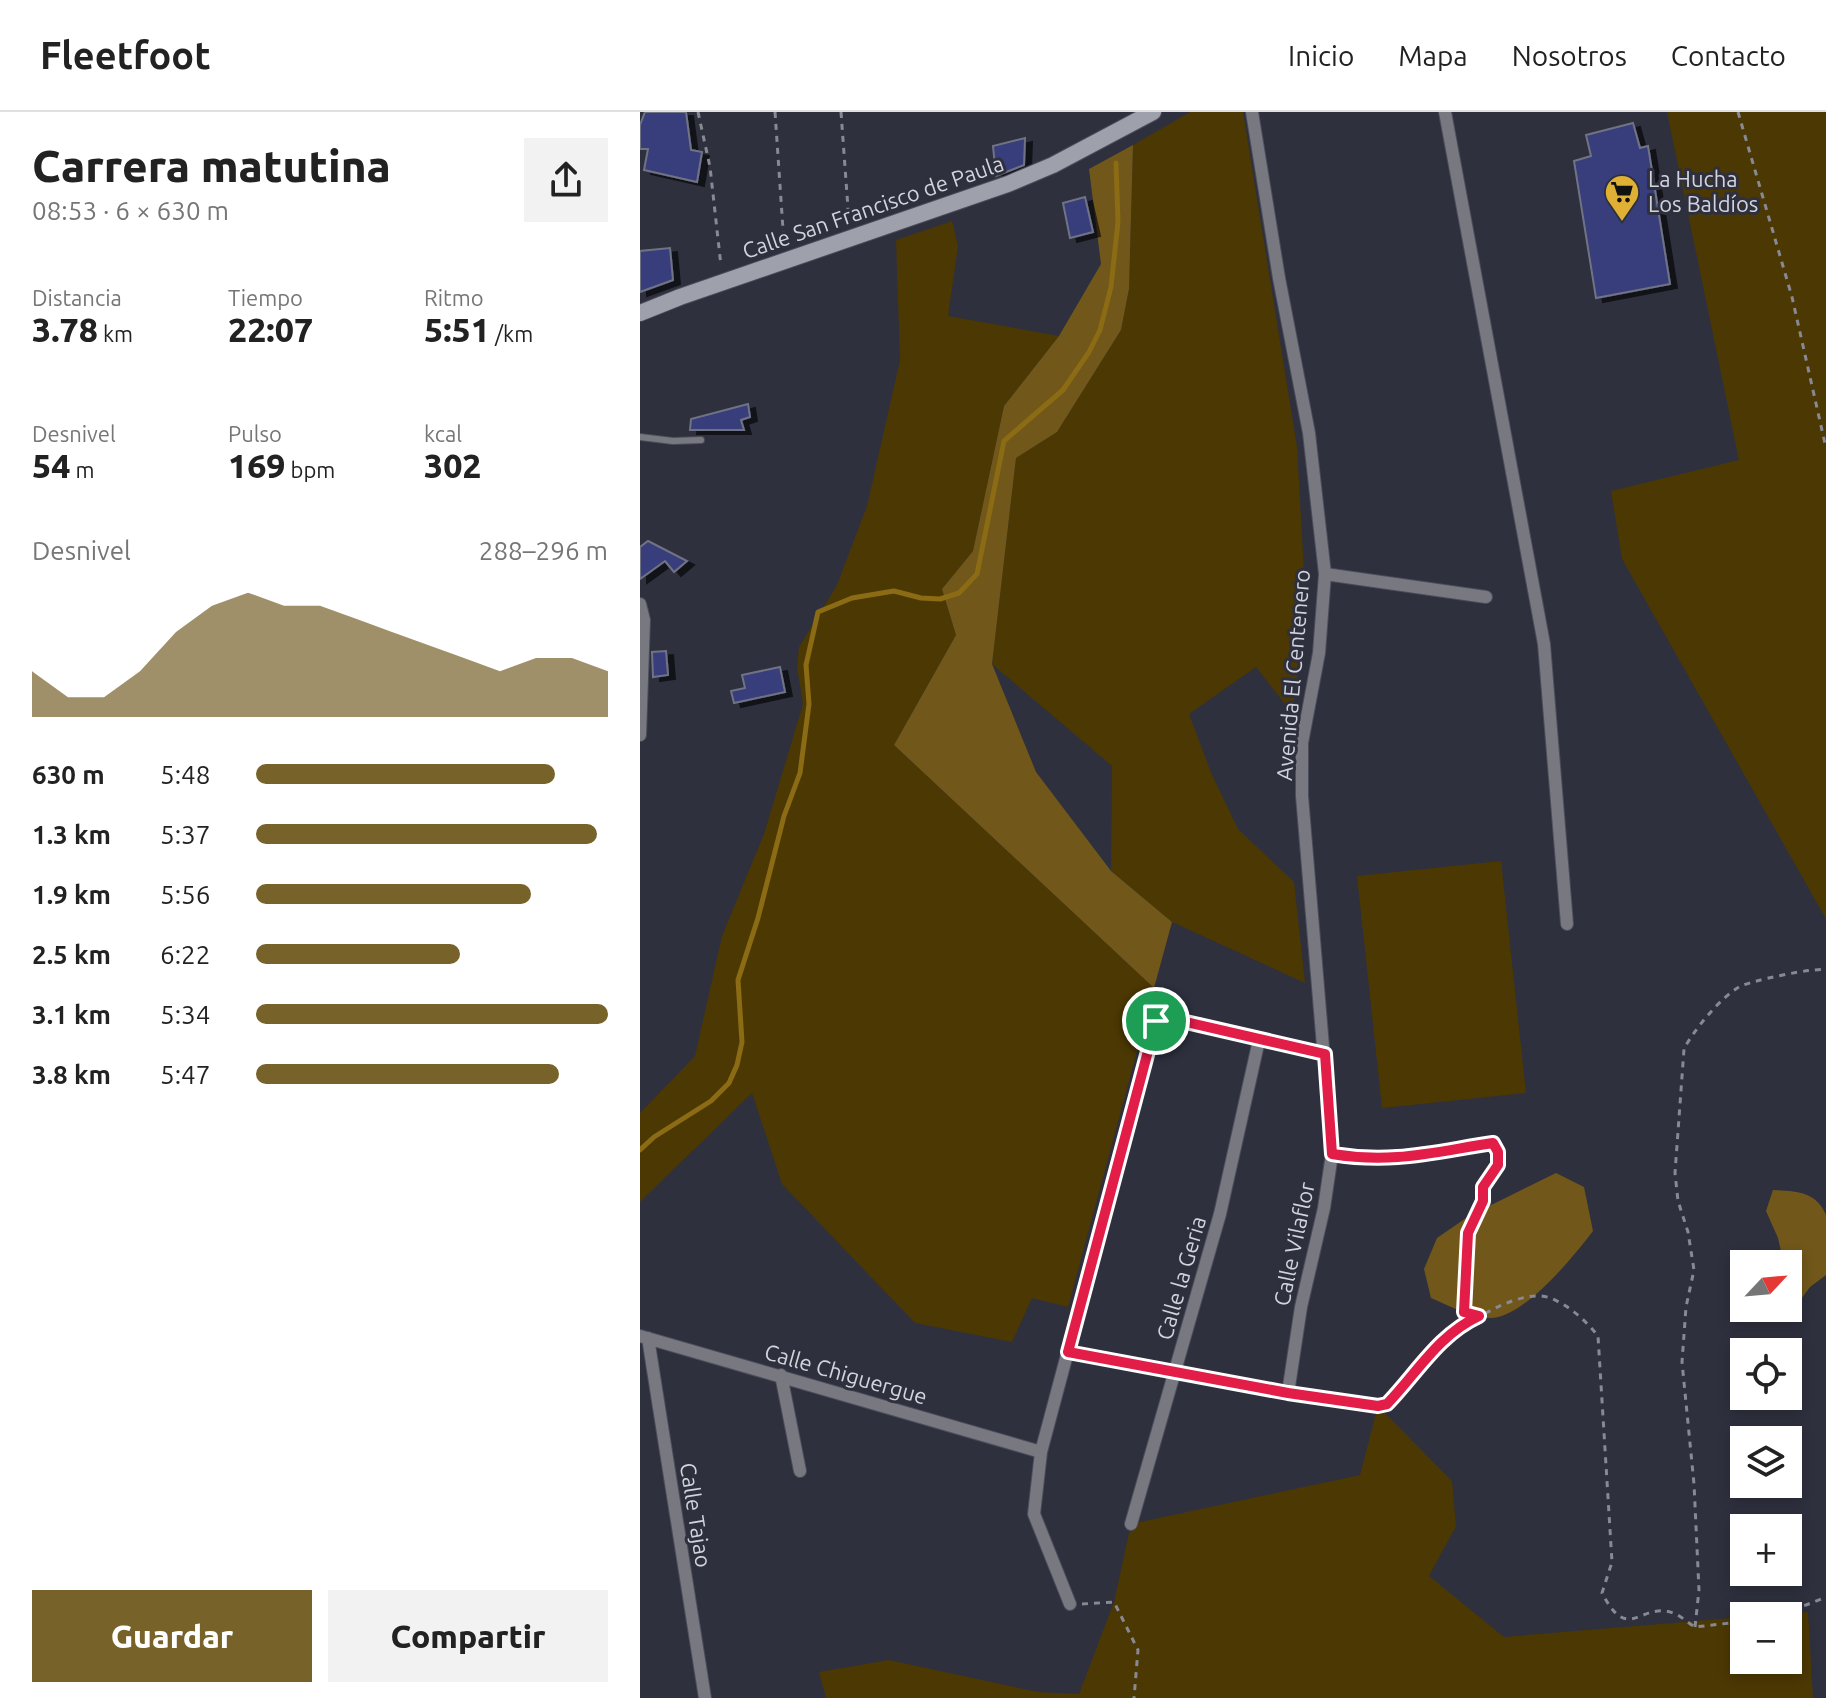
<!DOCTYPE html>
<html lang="es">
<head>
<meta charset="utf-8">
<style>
	:root { --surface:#fff; --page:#f2f2f2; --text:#222; --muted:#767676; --line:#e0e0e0; --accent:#77622a }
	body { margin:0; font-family:Ubuntu,sans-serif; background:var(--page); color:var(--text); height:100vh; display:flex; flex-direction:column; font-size:30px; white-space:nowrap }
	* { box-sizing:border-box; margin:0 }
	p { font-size:26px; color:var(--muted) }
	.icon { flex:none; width:44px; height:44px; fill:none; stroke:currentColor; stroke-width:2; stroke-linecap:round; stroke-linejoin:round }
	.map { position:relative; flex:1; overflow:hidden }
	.drawer { display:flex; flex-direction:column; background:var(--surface); width:640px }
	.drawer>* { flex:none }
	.needle { width:52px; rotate:64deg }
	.fabs { position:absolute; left:1090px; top:1138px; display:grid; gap:16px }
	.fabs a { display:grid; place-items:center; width:72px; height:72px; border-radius:0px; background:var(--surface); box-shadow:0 4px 12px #0003; font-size:40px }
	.pin { position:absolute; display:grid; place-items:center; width:68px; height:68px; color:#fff; margin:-34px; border:4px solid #fff; border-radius:50%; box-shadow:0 2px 8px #0007 }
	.round { display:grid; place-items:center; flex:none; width:84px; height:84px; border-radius:0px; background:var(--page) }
	.overview { display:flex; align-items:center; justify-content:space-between; height:136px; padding:0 32px }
	h1 { font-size:44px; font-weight:800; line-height:60px }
	.stats { display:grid; grid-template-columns:repeat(3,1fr); gap:12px; height:136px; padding:8px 32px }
	.stats div { display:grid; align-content:center }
	.stats b { font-size:34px; font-weight:800 }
	.stats small { font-size:22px; font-weight:400 }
	.stats p { font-size:22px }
	.chart { height:224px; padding:16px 32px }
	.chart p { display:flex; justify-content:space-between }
	.chart svg { width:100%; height:144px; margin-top:8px; fill:var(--accent); opacity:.7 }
	.primary-button { display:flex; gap:16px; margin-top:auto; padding:16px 32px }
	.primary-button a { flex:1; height:92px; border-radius:0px; background:var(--accent); color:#fff; font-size:32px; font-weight:800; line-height:92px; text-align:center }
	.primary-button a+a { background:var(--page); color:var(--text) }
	ul { padding:0 32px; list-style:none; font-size:26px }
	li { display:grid; grid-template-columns:128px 96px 1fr; align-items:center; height:60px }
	li i { height:20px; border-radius:10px; background:var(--accent) }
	header { display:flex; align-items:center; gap:48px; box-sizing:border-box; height:112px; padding:0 40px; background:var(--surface); border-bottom:2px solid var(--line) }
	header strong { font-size:38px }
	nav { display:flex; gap:44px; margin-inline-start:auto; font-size:28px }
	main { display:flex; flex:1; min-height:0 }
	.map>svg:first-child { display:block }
</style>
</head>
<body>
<header>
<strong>Fleetfoot</strong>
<nav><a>Inicio</a><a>Mapa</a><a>Nosotros</a><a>Contacto</a></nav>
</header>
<main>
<section class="drawer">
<div class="overview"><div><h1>Carrera matutina</h1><p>08:53 · 6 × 630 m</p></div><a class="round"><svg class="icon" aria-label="share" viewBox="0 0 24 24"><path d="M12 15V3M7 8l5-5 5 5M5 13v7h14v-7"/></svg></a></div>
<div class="stats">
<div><p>Distancia</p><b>3.78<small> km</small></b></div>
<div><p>Tiempo</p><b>22:07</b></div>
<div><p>Ritmo</p><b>5:51<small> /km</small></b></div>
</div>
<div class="stats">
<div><p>Desnivel</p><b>54<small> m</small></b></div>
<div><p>Pulso</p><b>169<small> bpm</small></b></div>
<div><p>kcal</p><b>302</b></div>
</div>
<div class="chart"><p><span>Desnivel</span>288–296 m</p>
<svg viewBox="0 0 160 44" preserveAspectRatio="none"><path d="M0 44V30L10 38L20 38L30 30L40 18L50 10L60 6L70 10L80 10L90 14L100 18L110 22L120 26L130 30L140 26L150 26L160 30V44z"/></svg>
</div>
<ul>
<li><b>630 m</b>5:48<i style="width:85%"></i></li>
<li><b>1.3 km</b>5:37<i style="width:97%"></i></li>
<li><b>1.9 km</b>5:56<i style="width:78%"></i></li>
<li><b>2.5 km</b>6:22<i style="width:58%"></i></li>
<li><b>3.1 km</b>5:34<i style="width:100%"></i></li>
<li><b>3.8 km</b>5:47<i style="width:86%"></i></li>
</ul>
<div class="primary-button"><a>Guardar</a><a>Compartir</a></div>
</section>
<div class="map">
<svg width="1186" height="1586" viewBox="0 0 1186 1586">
	<defs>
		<filter id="shadow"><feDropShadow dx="7" dy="4" stdDeviation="0" flood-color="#0009"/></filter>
	</defs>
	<rect width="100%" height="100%" fill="#2e303e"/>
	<path fill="#4c3803" d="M 550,0 L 603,0 L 657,335 L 666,497 L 652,601 L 616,555 L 549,602 L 572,663 L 598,717 L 654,770 L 665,871 L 532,810 L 471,759 L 472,654 L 352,552 L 376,346 L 417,320 L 481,218 L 489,177 L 493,33 Z
		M 1027,0 L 1186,0 L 1186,807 L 982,447 L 971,379 L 1099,348 Z
		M 312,109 L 318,134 L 308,204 L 419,224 L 364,294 L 333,439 L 302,477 L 316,523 L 254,633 L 514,876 L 428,1195 L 392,1186 L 372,1230 L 275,1211 L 142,1072 L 112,981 L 0,1090 L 0,1001 L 55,944 L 82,824 L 124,722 L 163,592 L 157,555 L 159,535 L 197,473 L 227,394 L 260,248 L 256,128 Z
		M 861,749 L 886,981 L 742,996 L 717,764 Z
		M 738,1294 L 812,1369 L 816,1414 L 789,1464 L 864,1525 L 1104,1505 L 1104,1548 L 1148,1548 L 1148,1504 L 1122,1504 L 1168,1500 L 1173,1586 L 186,1586 L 179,1560 L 249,1548 L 398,1580 L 439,1582 L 474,1490 L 491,1412 L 720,1363 Z"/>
	<path fill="#71571a" d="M 493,33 L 489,177 L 481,218 L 417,320 L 376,346 L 352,552 L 396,660 L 471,759 L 532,810 L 514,876 L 254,633 L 316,523 L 302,477 L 333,439 L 364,294 L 419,224 L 461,152 L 449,57 Z
		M 916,1061 L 944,1075 L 953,1119 C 934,1144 883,1207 850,1206 C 830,1205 809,1194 791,1186 L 784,1157 L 797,1126 L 829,1104 Z
		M 1133,1078 C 1156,1079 1176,1079 1186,1103 L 1186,1163 L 1170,1175 L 1156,1194 L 1148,1192 L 1148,1152 L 1138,1152 L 1143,1148 L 1138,1126 L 1126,1099 Z"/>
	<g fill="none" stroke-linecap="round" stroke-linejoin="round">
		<path stroke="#8b6b14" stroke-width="5" d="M 0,1038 L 14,1025 L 71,989 L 89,971 L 97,953 L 102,930 L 98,868 L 118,806 L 144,704 L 160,661 L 169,592 L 166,553 L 178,500 L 212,486 L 254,479 L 281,486 L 300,487 L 319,481 L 337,462 L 364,329 L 423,278 L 449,240 L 460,218 L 471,175 L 478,110 L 476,51"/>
	</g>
	<path fill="#373c7b" stroke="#707383" stroke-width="2" filter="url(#shadow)" d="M 5,0 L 46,0 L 51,38 L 62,40 L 57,70 L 4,58 L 8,37 L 0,37 L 0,13 Z
		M 993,11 L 1000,36 L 1008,34 L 1030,172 L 956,186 L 934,49 L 951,44 L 946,23 Z
		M 385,26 L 384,53 L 356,64 L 353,34 Z
		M 445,85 L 453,120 L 430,126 L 423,91 Z
		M 30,136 L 33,168 L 0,180 L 0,139 Z
		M 108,292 L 110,305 L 101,308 L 104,318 L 50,318 L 51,307 Z
		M 8,429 L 10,430 L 47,449 L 34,460 L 25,449 L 0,467 L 0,435 Z
		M 26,539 L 28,563 L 13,565 L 12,540 Z
		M 140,555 L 145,580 L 94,591 L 91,579 L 105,576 L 102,563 Z"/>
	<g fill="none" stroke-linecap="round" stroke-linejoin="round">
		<g stroke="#4c4d5b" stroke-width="8">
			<path id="lane" d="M 0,325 L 33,329 L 61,328"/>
		</g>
		<g stroke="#4c4d5b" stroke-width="14">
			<path id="street" d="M 612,0 L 639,166 L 669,321 L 685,462 L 679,541 L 662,631 L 662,684 L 692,1042 L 684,1096 L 661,1195 L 648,1281
				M 805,0 L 904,532 L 927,812
				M 685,462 L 846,485
				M 0,492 L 4,508 L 0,623
				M 0,1224 L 401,1340
				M 8,1226 L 65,1586
				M 428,1240 L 648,1281 L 738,1294
				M 141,1263 L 160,1359
				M 491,1412 L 580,1102 L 619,928
				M 430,1492 L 394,1402 L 401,1340 L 516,909 L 546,910 L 685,942"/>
		</g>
		<g stroke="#4c4d5b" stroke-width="18">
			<path id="secondary" d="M 0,201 L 40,185 L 368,72 L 413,53 L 513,0"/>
		</g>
		<path stroke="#878994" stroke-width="3" stroke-dasharray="6 6" stroke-linecap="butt" d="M 58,0 L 70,55 L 81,154
			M 135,0 L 144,132
			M 201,0 L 209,110
			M 1098,0 L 1152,185 L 1186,336
			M 704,1044 C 754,1052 803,1039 853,1031 L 858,1040 L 858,1053 L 843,1075 L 843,1089 L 828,1121 L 824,1200 L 839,1204
			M 749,1290 C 762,1276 772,1260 784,1246 C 805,1223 878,1173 910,1186 C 929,1193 946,1209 958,1224 L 972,1450 L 962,1481 C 989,1533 1000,1489 1033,1501 C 1040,1503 1048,1511 1055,1515 L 1090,1511 L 1104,1505
			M 442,1492 L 474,1490 L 498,1538 L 494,1586
			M 1105,1504 L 1166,1493 L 1186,1485
			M 1055,1515 L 1059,1478 L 1054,1372 L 1042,1250 L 1046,1195 L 1054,1158 L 1048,1120 L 1038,1089 L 1035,1061 L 1044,937 C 1053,919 1081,885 1099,875 C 1109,869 1175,855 1186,858"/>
		<use href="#lane" stroke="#777880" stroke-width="6"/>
		<use href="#street" stroke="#777880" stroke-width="12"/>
		<use href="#secondary" stroke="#9ea0ac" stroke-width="16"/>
	</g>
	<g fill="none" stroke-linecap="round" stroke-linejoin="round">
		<g stroke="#fff" stroke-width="16">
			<path id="route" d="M 516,909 L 546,910 L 685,942 L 692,1042 C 753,1052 793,1040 853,1031 L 858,1040 L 858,1053 L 843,1075 L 843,1089 L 828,1121 L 824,1200 L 839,1204 C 798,1223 777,1261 747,1292 L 738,1294 L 648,1281 L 428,1240 Z"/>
		</g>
		<use href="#route" stroke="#e11d48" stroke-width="10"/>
	</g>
	<defs>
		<g id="supermarket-pin" transform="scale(1.8)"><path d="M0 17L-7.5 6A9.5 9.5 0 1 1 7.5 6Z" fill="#e0b034" stroke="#2e303e"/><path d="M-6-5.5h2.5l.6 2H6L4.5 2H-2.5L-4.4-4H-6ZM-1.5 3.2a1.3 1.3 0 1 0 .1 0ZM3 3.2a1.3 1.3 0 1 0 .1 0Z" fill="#111"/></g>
	</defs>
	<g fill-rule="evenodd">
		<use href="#supermarket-pin" x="982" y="80"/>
	</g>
	<g text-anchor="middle" stroke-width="6" stroke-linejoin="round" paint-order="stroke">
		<g font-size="22" fill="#d2d3dd" stroke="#2e303e" text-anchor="start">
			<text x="1008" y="75">La Hucha<tspan x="1008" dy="25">Los Baldíos</tspan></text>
		</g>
		<g font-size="22" fill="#d2d3dd" stroke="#2e303e">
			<text transform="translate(233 95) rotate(-19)" y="8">Calle San Francisco de Paula</text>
			<text transform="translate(653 563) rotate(-85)" y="8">Avenida El Centenero</text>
			<text transform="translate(654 1132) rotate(-78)" y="8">Calle Vilaflor</text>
			<text transform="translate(541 1166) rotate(-74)" y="8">Calle la Geria</text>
			<text transform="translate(206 1262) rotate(16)" y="8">Calle Chiguergue</text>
			<text transform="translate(56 1403) rotate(81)" y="8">Calle Tajao</text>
		</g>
	</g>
</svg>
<div class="fabs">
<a><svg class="needle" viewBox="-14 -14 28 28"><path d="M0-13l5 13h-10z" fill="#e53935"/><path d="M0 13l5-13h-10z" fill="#767676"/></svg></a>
<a><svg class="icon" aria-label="locate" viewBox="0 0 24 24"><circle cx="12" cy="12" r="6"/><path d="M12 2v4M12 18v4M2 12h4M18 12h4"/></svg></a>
<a><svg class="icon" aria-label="layers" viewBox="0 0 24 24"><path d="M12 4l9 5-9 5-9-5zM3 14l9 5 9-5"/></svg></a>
<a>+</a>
<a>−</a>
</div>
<div class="pin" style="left:516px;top:909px;background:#1e9e55"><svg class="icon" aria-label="arrive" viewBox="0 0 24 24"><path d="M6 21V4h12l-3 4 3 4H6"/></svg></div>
</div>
</main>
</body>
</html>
